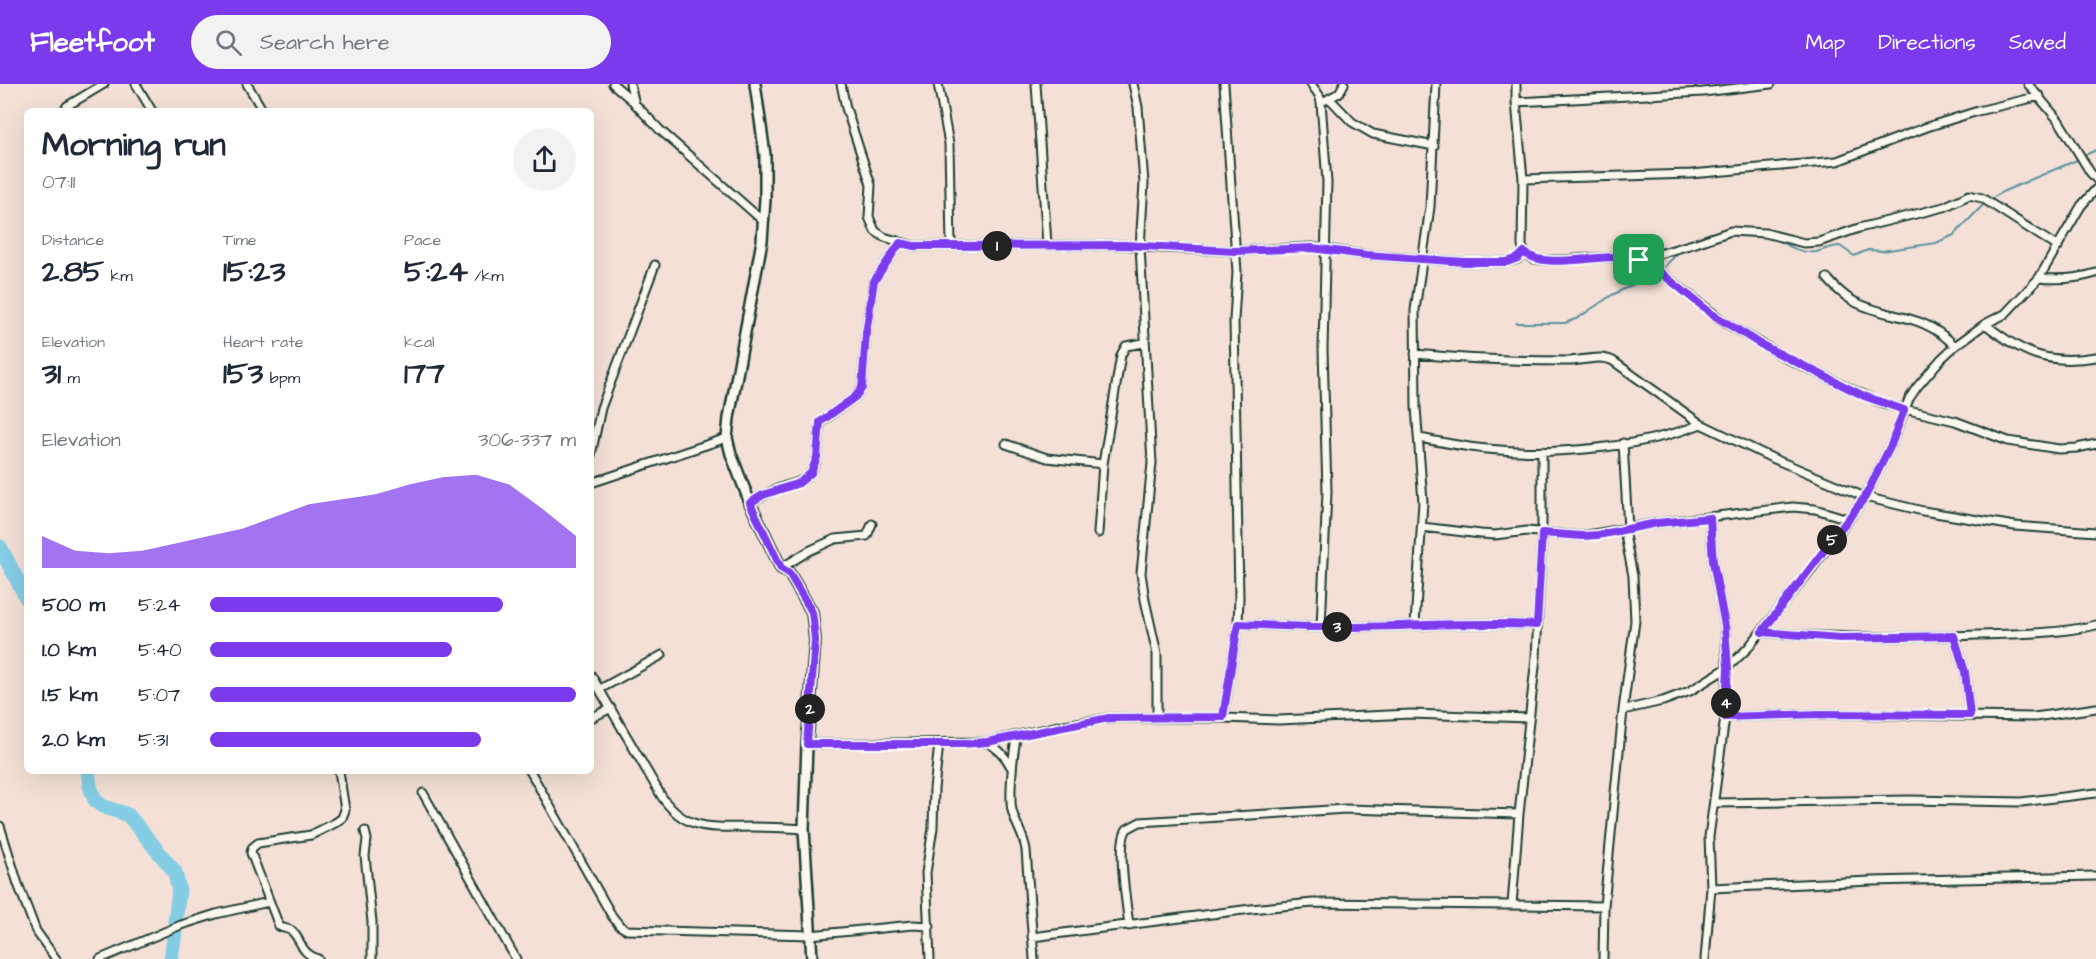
<!DOCTYPE html>
<html lang="en">
<head>
<meta charset="utf-8">
<style>
	:root { --surface:#fff; --page:#f2f2f3; --text:#1f2937; --muted:#747a83; --accent:#7c3aed }
	body { margin:0; font-family:"Architects Daughter",sans-serif; background:var(--page); color:var(--text); height:100vh; display:flex; flex-direction:column; font-size:22px; white-space:nowrap }
	* { box-sizing:border-box; margin:0 }
	p { font-size:20px; color:var(--muted) }
	.icon { flex:none; width:33px; height:33px; fill:none; stroke:currentColor; stroke-width:2; stroke-linecap:round; stroke-linejoin:round }
	.map { position:relative; flex:1; overflow:hidden }
	.panel { position:absolute; left:24px; top:24px; width:570px; height:666px; display:flex; flex-direction:column; background:var(--surface); border-radius:9px; box-shadow:0 6px 24px #0002 }
	.panel>* { flex:none }
	.pin { position:absolute; display:grid; place-items:center; width:51px; height:51px; color:#fff; margin:-26px; border-radius:12px; box-shadow:0 3px 9px #0006 }
	.km { position:absolute; width:30px; height:30px; margin:-15px; border-radius:50%; background:#222; color:#fff; font-size:16px; line-height:30px; text-align:center }
	.round { display:grid; place-items:center; flex:none; width:63px; height:63px; border-radius:32px; background:var(--page) }
	.overview { display:flex; align-items:center; justify-content:space-between; height:102px; padding:0 18px }
	h1 { font-size:33px; font-weight:700; line-height:45px }
	.metrics { display:grid; grid-template-columns:repeat(3,1fr); gap:9px; height:102px; padding:6px 18px }
	.metrics div { display:grid; align-content:center }
	.metrics b { font-size:30px; font-weight:700 }
	.metrics small { font-size:16px; font-weight:400 }
	.metrics p { font-size:16px }
	.chart { height:168px; padding:12px 18px }
	.chart p { display:flex; justify-content:space-between }
	.chart svg { width:100%; height:108px; margin-top:6px; fill:var(--accent); opacity:.7 }
	ul { padding:0 18px; list-style:none; font-size:20px }
	li { display:grid; grid-template-columns:96px 72px 1fr; align-items:center; height:45px }
	li i { height:15px; border-radius:8px; background:var(--accent) }
	header { display:flex; align-items:center; gap:36px; box-sizing:border-box; height:84px; padding:0 30px; background:var(--accent); color:#fff }
	header strong { font-size:28px }
	nav { display:flex; gap:33px; margin-inline-start:auto; font-size:21px }
	.search { width:420px; height:54px; background:var(--page); display:flex; align-items:center; gap:15px; box-sizing:border-box; padding:0 21px; border-radius:33px; color:var(--muted); font-size:22px }
	.map>svg:first-child { display:block }
</style>
</head>
<body>
<header>
<strong>Fleetfoot</strong>
<div class="search"><svg class="icon" aria-label="search" viewBox="0 0 24 24"><circle cx="10" cy="10" r="6"/><path d="M15 15l6 6"/></svg>Search here</div>
<nav><a>Map</a><a>Directions</a><a>Saved</a></nav>
</header>
<div class="map">
<svg width="2096" height="875" viewBox="0 0 2096 875">
	<rect width="100%" height="100%" fill="#f4e0d6"/>
	<filter id="ink" filterUnits="userSpaceOnUse"><feTurbulence type="fractalNoise" baseFrequency=".0167" numOctaves="2"/><feDisplacementMap in="SourceGraphic" scale="12" xChannelSelector="R" yChannelSelector="G"/><feConvolveMatrix kernelMatrix="1 2 1 2 8 2 1 2 1" color-interpolation-filters="sRGB"/></filter>
	<g filter="url(#ink)">
		<g fill="none" stroke-linecap="round" stroke-linejoin="round">
			<path stroke="#5c939e" stroke-width="2" d="M 2085,71 L 2096,66
				M 1775,155 C 1790,162 1800,170 1816,168 C 1824,166 1831,162 1840,162 L 1854,172 L 1868,166 L 1882,167 L 1936,159 L 1954,151 L 1987,117 L 2002,108 L 2077,76
				M 1516,239 L 1565,239 L 1578,234 L 1612,211 L 1636,199 L 1648,195 L 1665,182 L 1680,167"/>
			<path stroke="#85cde5" stroke-width="15" d="M 0,463 L 27,515
				M 88,687 L 90,702 L 95,716 L 102,722 L 128,731 L 175,788 L 179,806 L 175,838
				M 171,875 L 175,848"/>
			<g stroke="#1f3d34" stroke-width="11">
				<path id="street" d="M 136,0 L 152,27
					M 247,0 L 263,27
					M 613,0 L 634,18
					M 630,0 L 635,20 L 660,46 L 763,137
					M 841,0 L 846,24 L 871,101 L 869,133 L 875,147 L 884,153 L 914,162 L 1124,161 L 1140,163 L 1235,167 L 1312,163 L 1366,171 L 1465,178 L 1507,178 L 1518,175 L 1524,168
					M 938,0 L 949,60 L 951,162
					M 1036,0 L 1047,160
					M 1133,0 L 1138,23 L 1144,99 L 1140,163 L 1152,379 L 1141,489 L 1145,516 L 1157,570 L 1157,634
					M 1311,0 L 1319,11 L 1321,18 L 1327,98 L 1323,265 L 1327,408 L 1321,543
					M 1516,0 L 1516,18 L 1523,95 L 1522,162 C 1524,168 1527,173 1534,175 C 1543,177 1553,176 1562,176 C 1591,174 1622,169 1650,180 L 1727,240 L 1788,275 L 1883,320 L 1955,337 L 2008,357 L 2059,365 L 2077,364 L 2096,360
					M 2028,0 L 2059,37 L 2090,88 L 2096,95
					M 1330,15 L 1352,38 L 1373,50 L 1434,62
					M 1326,16 L 1339,9 L 1344,0
					M 1516,18 L 1703,8 L 1771,0
					M 64,27 L 67,22 L 104,0
					M 1523,95 L 1691,90 L 1837,77 L 1927,43 L 1978,27 L 2040,12
					M 1639,176 L 1696,159 L 1731,147 L 1765,149 L 1804,159 L 1819,158 L 1859,144 L 1944,123 L 1969,111 L 1982,114 L 2058,163
					M 1827,194 C 1835,203 1843,212 1855,218 C 1893,237 1921,227 1955,262
					M 2039,194 C 2059,196 2077,195 2096,189
					M 1985,240 C 2023,270 2047,281 2096,273
					M 1415,270 C 1466,275 1517,277 1568,277 C 1582,277 1601,270 1613,277 L 1701,340 L 1772,374 L 1865,413 L 1923,427 L 2015,442 L 2096,448
					M 1419,354 C 1441,358 1464,363 1487,365 C 1551,372 1641,364 1701,340
					M 1623,359 L 1628,445
					M 1006,360 L 1047,374 L 1103,380
					M 591,371 L 601,324 L 655,181
					M 591,399 L 727,354
					M 750,419 C 760,413 769,408 780,404 C 801,397 812,397 817,372 C 819,361 818,349 821,338 L 855,313 L 862,304 L 866,249 L 874,197 L 900,159
					M 1422,443 L 1481,450 L 1495,451 L 1527,447 L 1582,452 L 1657,439 L 1793,423 L 1815,425 L 1848,435
					M 1098,449 L 1103,380 L 1121,271 L 1126,262 L 1144,259
					M 781,484 L 809,467 L 835,455 L 867,452 L 872,440
					M 1238,540 C 1265,541 1293,543 1320,543 C 1393,544 1465,537 1537,541
					M 1415,540 L 1423,418 L 1416,323 L 1415,226 L 1430,123 L 1436,0
					M 1762,548 C 1834,555 1905,554 1977,551 C 2017,550 2057,550 2096,541
					M 1954,552 L 1965,588 L 1970,631
					M 591,591 L 662,713 C 686,748 713,743 751,743 C 769,743 786,744 804,745
					M 600,605 L 662,571
					M 1623,626 L 1663,617 L 1690,607 L 1727,584 L 1748,564 L 1813,483 L 1865,413 L 1891,361 L 1909,315 L 1917,303 L 1941,275 L 1955,262 L 1985,240 L 2005,230 L 2039,194 L 2081,122 L 2096,105
					M 1725,633 L 1821,630 L 2035,633 L 2096,624
					M 591,634 L 611,624
					M 1223,634 L 1238,540 L 1239,513 L 1234,236 L 1237,188 L 1224,0
					M 1017,652 C 1013,665 1009,714 1012,726 C 1015,740 1024,751 1026,766 L 1034,875
					M 987,658 C 998,665 1005,671 1011,683
					M 807,660 L 987,658 L 1058,642 L 1109,634 L 1223,634 L 1279,636 L 1411,630 L 1529,634
					M 530,687 L 612,832 L 620,842 L 627,846 L 810,851 L 913,841 L 930,842
					M 423,709 L 516,875
					M 1714,719 L 1909,716 L 2021,718 L 2096,709
					M 0,742 L 18,800 L 36,847 L 56,875
					M 365,747 L 367,755 L 365,772 L 372,838 L 372,875
					M 1711,804 L 1871,797 L 2096,792
					M 1512,821 L 1519,730 L 1536,573 L 1542,449 L 1542,367
					M 1129,842 C 1127,821 1116,761 1127,745 L 1140,738 L 1346,725 L 1519,730
					M 1032,853 L 1251,825 L 1313,819 L 1604,822
					M 100,875 L 181,841 L 216,830 L 269,818
					M 318,875 C 299,868 303,858 292,847 C 288,844 283,845 279,842 L 251,769 L 252,764 L 258,759 L 311,751 L 335,739 L 342,734 L 345,726 L 339,687
					M 930,875 L 926,789 L 933,744 L 934,705 L 939,660
					M 1603,875 L 1604,822 L 1623,626 L 1635,537 L 1633,492 L 1624,446
					M 1705,875 L 1711,804 L 1709,753 L 1725,633 L 1727,584 L 1725,542 L 1713,479 L 1710,434"/>
			</g>
			<g stroke="#1f3d34" stroke-width="14">
				<path id="secondary" d="M 755,0 L 765,71 L 765,115 L 762,157 L 729,334 L 727,354 L 731,370 L 750,419 L 781,484 L 789,489 L 812,528 L 815,556 L 807,660 L 804,745 L 812,875"/>
			</g>
			<use href="#street" stroke="#fbf7ec" stroke-width="7"/>
			<use href="#secondary" stroke="#fbf7ec" stroke-width="9"/>
		</g>
	</g>
	<g fill="none" stroke-linecap="round" stroke-linejoin="round" filter="url(#ink)">
		<g stroke="#fff" stroke-width="12">
			<path id="route" d="M 900,159 L 914,162 L 951,162 L 1124,161 L 1235,167 L 1312,164 L 1366,171 L 1465,178 L 1507,178 L 1518,174 L 1524,168 C 1541,185 1593,172 1617,173 C 1629,174 1639,176 1650,180 L 1712,230 L 1762,261 L 1864,312 L 1904,326 L 1891,361 L 1865,413 L 1762,548 L 1840,554 L 1954,552 L 1965,588 L 1970,631 L 1821,630 L 1725,633 L 1728,584 L 1725,542 L 1713,478 L 1710,434 L 1657,439 L 1598,451 L 1582,452 L 1542,449 L 1537,541 C 1465,537 1393,544 1320,543 C 1293,543 1265,541 1238,540 L 1223,633 L 1109,634 L 987,658 L 962,660 L 807,660 L 815,556 L 813,536 L 812,528 L 789,489 L 781,484 L 750,419 L 763,411 L 799,399 L 811,389 L 817,373 L 820,338 L 855,313 L 862,304 L 866,249 L 874,197 Z"/>
		</g>
		<use href="#route" stroke="#7c3aed" stroke-width="8"/>
	</g>
</svg>
<div class="pin" style="left:1639px;top:176px;background:#1e9e55"><svg class="icon" aria-label="arrive" viewBox="0 0 24 24"><path d="M6 21V4h12l-3 4 3 4H6"/></svg></div>
<b class="km" style="left:997px;top:162px">1</b>
<b class="km" style="left:810px;top:625px">2</b>
<b class="km" style="left:1337px;top:543px">3</b>
<b class="km" style="left:1726px;top:619px">4</b>
<b class="km" style="left:1832px;top:456px">5</b>
<section class="panel">
<div class="overview"><div><h1>Morning run</h1><p>07:11</p></div><a class="round"><svg class="icon" aria-label="share" viewBox="0 0 24 24"><path d="M12 15V3M7 8l5-5 5 5M5 13v7h14v-7"/></svg></a></div>
<div class="metrics">
<div><p>Distance</p><b>2.85<small> km</small></b></div>
<div><p>Time</p><b>15:23</b></div>
<div><p>Pace</p><b>5:24<small> /km</small></b></div>
</div>
<div class="metrics">
<div><p>Elevation</p><b>31<small> m</small></b></div>
<div><p>Heart rate</p><b>153<small> bpm</small></b></div>
<div><p>kcal</p><b>177</b></div>
</div>
<div class="chart"><p><span>Elevation</span>306–337 m</p>
<svg viewBox="0 0 160 44" preserveAspectRatio="none"><path d="M0 44V31L10 37L20 38L30 37L40 34L50 31L60 28L70 23L80 18L90 16L100 14L110 10L120 7L130 6L140 10L150 20L160 31V44z"/></svg>
</div>
<ul>
<li><b>500 m</b>5:24<i style="width:80%"></i></li>
<li><b>1.0 km</b>5:40<i style="width:66%"></i></li>
<li><b>1.5 km</b>5:07<i style="width:100%"></i></li>
<li><b>2.0 km</b>5:31<i style="width:74%"></i></li>
</ul>
</section>
</div>
</body>
</html>
